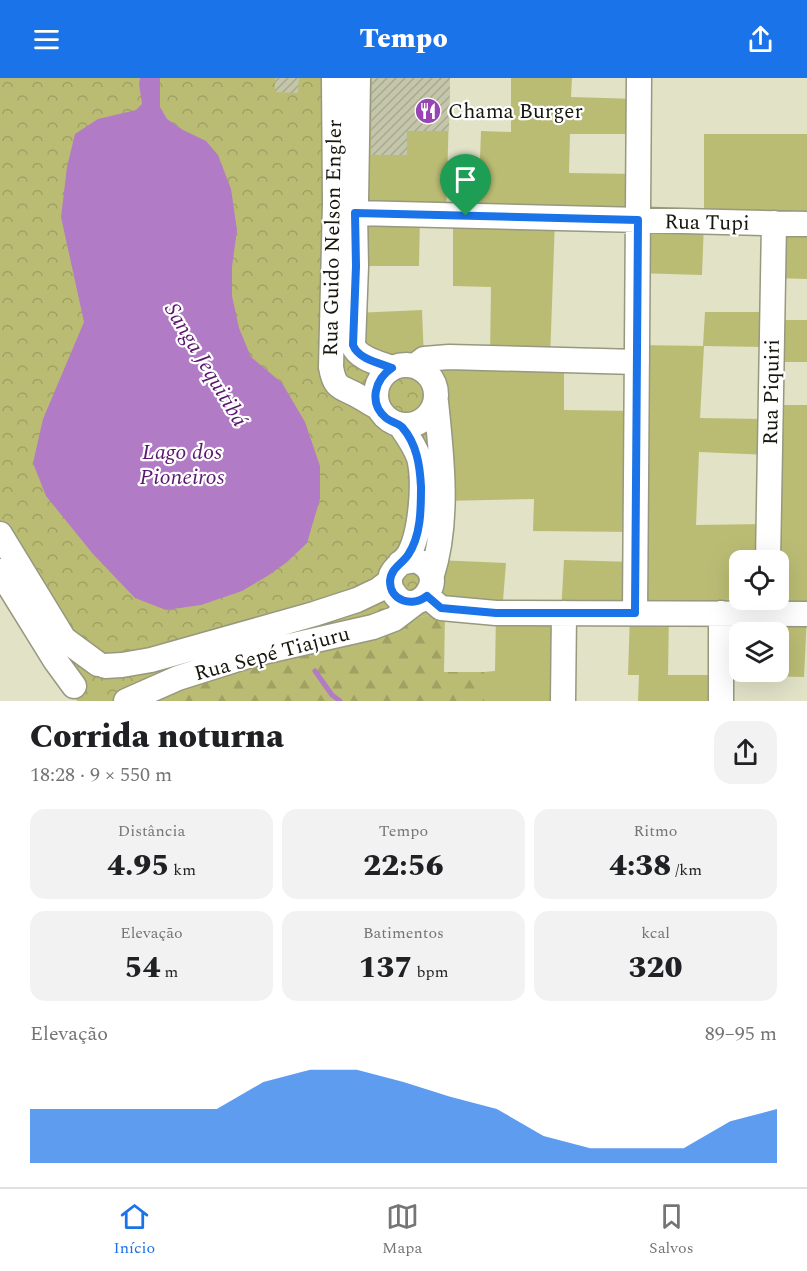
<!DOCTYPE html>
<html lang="pt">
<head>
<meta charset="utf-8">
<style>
	:root { --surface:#fff; --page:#f2f2f2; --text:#202124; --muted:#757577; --line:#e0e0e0; --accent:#1a73e8 }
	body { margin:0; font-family:Spectral,serif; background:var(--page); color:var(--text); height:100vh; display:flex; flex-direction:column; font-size:22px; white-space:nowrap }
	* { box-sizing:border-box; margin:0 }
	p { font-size:20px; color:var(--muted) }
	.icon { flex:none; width:33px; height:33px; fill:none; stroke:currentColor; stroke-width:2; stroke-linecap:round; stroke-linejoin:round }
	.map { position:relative; height:623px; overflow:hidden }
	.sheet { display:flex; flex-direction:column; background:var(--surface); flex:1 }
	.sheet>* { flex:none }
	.controls { position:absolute; left:729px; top:472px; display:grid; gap:12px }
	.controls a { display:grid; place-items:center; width:60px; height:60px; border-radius:12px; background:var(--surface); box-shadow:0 6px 24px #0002; font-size:30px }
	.pin { position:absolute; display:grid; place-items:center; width:51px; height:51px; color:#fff; margin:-62px -26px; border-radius:50% 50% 50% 0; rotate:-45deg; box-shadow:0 0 6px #0007 }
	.pin .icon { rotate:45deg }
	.round { display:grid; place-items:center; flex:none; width:63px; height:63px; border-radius:18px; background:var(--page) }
	.headline { display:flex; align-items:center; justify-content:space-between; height:102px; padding:0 30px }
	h1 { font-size:33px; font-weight:800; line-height:45px }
	.stats { display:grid; grid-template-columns:repeat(3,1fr); gap:9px; height:102px; padding:6px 30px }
	.stats div { display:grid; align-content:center; border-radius:15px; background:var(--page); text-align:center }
	.stats b { font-size:30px; font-weight:800 }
	.stats small { font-size:16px; font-weight:400 }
	.stats p { font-size:16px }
	.chart { height:168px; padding:12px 30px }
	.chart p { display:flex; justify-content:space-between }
	.chart svg { width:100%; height:108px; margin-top:6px; fill:var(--accent); opacity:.7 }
	header { display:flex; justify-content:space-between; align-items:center; height:78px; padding:0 30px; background:var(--accent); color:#fff; font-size:27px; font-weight:800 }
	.menu { display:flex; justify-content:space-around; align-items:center; height:84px; border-top:2px solid var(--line); background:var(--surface); font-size:16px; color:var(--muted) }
	.menu a { display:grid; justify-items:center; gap:3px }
	.menu .active { color:var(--accent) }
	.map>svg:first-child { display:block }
</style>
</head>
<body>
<header><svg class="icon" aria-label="menu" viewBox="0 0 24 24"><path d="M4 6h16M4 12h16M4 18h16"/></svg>Tempo<svg class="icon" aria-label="share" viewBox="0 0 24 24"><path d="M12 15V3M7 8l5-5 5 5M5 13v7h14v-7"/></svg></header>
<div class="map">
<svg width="807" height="623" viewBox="0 0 807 623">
	<defs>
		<pattern id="forest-firs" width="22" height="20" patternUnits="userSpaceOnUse" patternTransform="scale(1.5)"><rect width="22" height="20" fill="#bbbc74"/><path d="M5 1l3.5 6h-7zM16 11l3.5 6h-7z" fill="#a0a163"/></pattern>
		<pattern id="park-crowns" width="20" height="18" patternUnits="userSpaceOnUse" patternTransform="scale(1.5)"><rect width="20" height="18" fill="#bbbc74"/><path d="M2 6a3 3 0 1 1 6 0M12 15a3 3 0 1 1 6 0" fill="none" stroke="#a0a163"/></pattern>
		<pattern id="building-hatch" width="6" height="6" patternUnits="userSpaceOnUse" patternTransform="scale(1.5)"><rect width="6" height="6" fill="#c4c6aa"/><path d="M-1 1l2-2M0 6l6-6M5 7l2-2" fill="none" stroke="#a8a991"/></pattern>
	</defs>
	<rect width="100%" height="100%" fill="#e1e2c6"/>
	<path fill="#bbbc74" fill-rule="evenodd" d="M 358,0 L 450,0 L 446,138 L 420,138 L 419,188 L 356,188 Z
		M 511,0 L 572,0 L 571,19 L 638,21 L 638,56 L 570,56 L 569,95 L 638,96 L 638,142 L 704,144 L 704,56 L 807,56 L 807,201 L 773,200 L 774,146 L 704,144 L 702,197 L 637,195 L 638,142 L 555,141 L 550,282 L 564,283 L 564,332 L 636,333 L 637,267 L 703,268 L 705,234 L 772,234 L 772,242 L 807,242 L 807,284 L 771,284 L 771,269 L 704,268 L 700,340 L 770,341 L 771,327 L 807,327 L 807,536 L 804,599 L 722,597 L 721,623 L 638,623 L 639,597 L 628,597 L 630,535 L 564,535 L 563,623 L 484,623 L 484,594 L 495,593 L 496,536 L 445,535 L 433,504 L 437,482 L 506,485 L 502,535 L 561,535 L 564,482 L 635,484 L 635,454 L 533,453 L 534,421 L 442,423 L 435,307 L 438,289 L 490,280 L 491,209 L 453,208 L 453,138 L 478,138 L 481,53 L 511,54 ZM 699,374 L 770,377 L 769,446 L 696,447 ZM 740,483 L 778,483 L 778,522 L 740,522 ZM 669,535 L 721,535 L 721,597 L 668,597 ZM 740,555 L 778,555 L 778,594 L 740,594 Z
		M 422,232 L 424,281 L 415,288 L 401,287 L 361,277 L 355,235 Z"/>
	<path fill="url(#forest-firs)" d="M 445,535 L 444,594 L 484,594 L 484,623 L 126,623 L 254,576 L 434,536 Z"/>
	<path fill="url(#park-crowns)" d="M 0,0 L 358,0 L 353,267 L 401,287 L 409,287 L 425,293 L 435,307 L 434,536 L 254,576 L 126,623 L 77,623 L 0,493 Z"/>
	<path fill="#b27bc5" d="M 140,0 L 160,0 L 160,29 L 167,41 L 183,52 L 206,63 L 218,77 L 231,111 L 237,152 L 232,189 L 232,218 L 239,250 L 251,279 L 282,305 L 305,344 L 320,388 L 320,421 L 307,465 L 287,484 L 269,497 L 242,513 L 201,527 L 166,532 L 135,520 L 93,476 L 46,418 L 33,385 L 43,341 L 84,244 L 61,139 L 67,89 L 75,56 L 98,41 L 136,32 L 142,26 L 139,6 Z"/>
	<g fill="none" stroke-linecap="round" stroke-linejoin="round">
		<path stroke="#b27bc5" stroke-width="5" d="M 315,593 L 332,617 L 340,623"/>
	</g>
	<path fill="url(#building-hatch)" d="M 275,0 L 299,0 L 298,15 L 275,14 Z
		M 372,0 L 450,0 L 449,53 L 407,53 L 407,77 L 371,77 Z"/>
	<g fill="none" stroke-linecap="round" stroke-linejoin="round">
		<g stroke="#97987e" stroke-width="27">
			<path id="minor" d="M 334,0 L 335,125 L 331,289 C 335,313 342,308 360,319 C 366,322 371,326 378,329
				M 358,0 L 356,123 L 355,135 L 356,188 L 353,267 C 358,281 379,285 392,290
				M 355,135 L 807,146
				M376 317a30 30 0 1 1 60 0a30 30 0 1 1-60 0Z
				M 415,288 L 424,281 L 449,279 L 637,284
				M 0,456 L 64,561 L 98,586
				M 768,483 L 774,145
				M 400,485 L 415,482 C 455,497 414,546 394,515 C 390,510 389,503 391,497 C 395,488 404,484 409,476 C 421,454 425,403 419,380 C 415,368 407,357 400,347
				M 0,493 L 55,582 L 74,608
				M 432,497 C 449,443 442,380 436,324
				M 427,518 L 441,530 L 496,535 L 807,536
				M 635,535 L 639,0
				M 721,535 L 721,623
				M 105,588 L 122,587 L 151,582 L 314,536 L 357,522 L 378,512 L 390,503
				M 126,623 L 178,600 L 254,576 L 373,549 L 394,541 L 415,525
				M 563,623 L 564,535"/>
		</g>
		<use href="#minor" stroke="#fff" stroke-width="24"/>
	</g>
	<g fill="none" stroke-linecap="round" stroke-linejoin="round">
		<g stroke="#fff" stroke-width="12">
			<path id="route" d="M 355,135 L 638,142 L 635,535 L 496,535 L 441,530 L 427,518 C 413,529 390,524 390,503 C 391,490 402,486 408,477 C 421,458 421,431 421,409 C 420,388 417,366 402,349 C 398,345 391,344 386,340 C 368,325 375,301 392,290 C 379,285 358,281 353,267 L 356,188 Z"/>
		</g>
		<use href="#route" stroke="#1a73e8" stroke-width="8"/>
	</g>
	<defs>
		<g id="restaurant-disc" transform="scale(1.35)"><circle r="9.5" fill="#9845b3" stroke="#fff"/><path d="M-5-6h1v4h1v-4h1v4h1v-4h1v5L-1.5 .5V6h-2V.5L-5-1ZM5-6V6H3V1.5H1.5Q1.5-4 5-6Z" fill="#fff"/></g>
	</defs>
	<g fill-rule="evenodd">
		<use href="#restaurant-disc" x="428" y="33"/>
	</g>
	<g text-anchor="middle" stroke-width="4.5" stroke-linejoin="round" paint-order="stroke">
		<g font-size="21" fill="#15160c" stroke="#fff" text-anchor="start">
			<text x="448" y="40">Chama Burger</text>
		</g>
		<g font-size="21" fill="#15160c" stroke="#fff">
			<text transform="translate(707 144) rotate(1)" y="7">Rua Tupi</text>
			<text transform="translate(332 160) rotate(-89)" y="7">Rua Guido Nelson Engler</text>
			<text transform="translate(771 314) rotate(-89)" y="7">Rua Piquiri</text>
			<text transform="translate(272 575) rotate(-15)" y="7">Rua Sepé Tiajuru</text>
		</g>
		<g font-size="22" font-style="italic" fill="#5b1670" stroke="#fff">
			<text transform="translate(207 286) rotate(59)" y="8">Sanga Jequitibá</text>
			<text x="182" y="381">Lago dos<tspan x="182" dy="25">Pioneiros</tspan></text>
		</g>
	</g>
</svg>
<div class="controls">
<a><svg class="icon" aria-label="locate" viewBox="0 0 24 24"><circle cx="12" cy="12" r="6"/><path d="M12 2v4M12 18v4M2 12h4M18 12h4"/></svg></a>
<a><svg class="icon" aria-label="layers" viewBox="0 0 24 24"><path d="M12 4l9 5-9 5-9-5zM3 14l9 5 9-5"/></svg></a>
</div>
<div class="pin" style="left:466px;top:138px;background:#1e9e55"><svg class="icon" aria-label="arrive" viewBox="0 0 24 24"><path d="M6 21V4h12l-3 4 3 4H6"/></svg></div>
</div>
<section class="sheet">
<div class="headline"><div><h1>Corrida noturna</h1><p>18:28 · 9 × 550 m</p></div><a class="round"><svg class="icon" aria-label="share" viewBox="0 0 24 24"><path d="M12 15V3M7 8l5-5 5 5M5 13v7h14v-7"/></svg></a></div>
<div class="stats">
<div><p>Distância</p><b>4.95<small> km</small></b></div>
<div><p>Tempo</p><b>22:56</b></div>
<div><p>Ritmo</p><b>4:38<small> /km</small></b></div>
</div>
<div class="stats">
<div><p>Elevação</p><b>54<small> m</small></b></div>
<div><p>Batimentos</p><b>137<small> bpm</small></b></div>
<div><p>kcal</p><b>320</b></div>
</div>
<div class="chart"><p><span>Elevação</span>89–95 m</p>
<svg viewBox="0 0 160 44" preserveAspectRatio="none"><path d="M0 44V22L10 22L20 22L30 22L40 22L50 11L60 6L70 6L80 11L90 17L100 22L110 33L120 38L130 38L140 38L150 27L160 22V44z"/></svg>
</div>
</section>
<nav class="menu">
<a class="active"><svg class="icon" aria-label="home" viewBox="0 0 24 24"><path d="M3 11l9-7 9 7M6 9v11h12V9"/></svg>Início</a>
<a><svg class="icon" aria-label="map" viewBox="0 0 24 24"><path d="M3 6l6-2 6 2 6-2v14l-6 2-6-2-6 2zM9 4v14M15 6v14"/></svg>Mapa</a>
<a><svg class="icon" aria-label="saved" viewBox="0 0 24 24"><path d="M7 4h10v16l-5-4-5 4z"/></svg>Salvos</a>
</nav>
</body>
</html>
